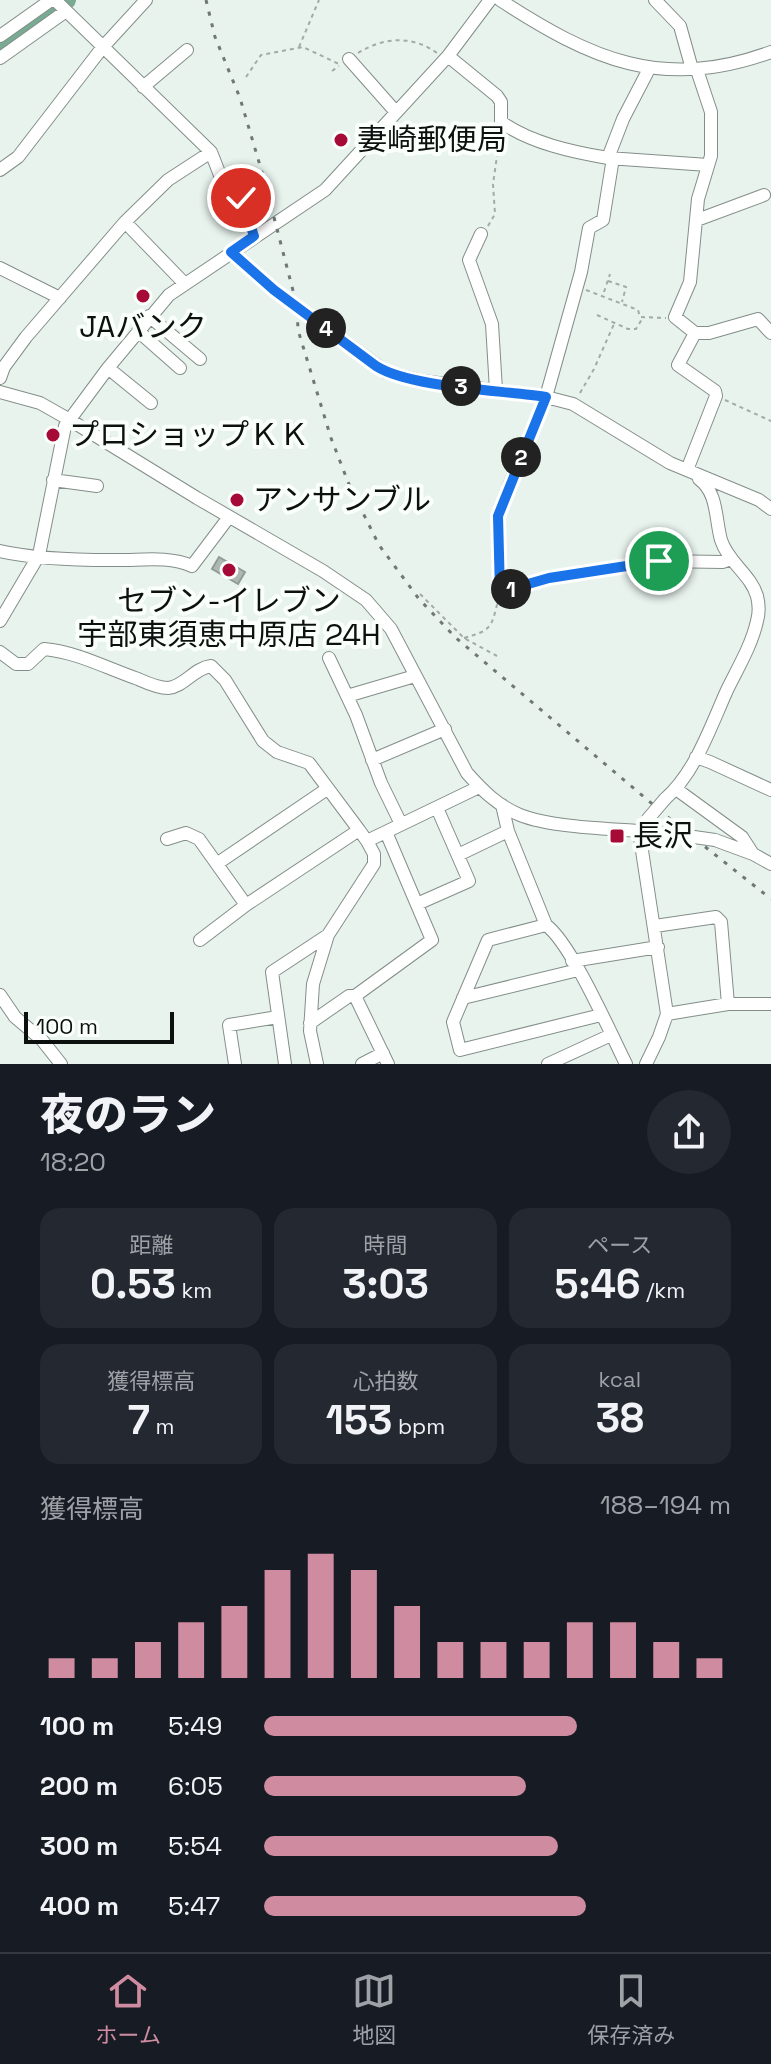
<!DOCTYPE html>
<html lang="ja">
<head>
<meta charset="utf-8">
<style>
	:root { --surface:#171b24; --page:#242831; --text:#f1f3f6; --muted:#9ea1a6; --line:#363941; --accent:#cf8ba0 }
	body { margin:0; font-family:"Space Grotesk","Noto Sans JP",sans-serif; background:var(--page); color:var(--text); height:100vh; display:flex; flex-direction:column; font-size:30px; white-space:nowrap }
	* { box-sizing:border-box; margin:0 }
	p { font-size:26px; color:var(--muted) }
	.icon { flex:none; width:44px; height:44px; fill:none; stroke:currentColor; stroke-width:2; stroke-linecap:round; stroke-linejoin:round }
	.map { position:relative; height:1064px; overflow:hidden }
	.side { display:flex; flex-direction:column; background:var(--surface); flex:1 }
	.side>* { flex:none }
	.scale { position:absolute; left:24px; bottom:20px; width:150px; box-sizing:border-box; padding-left:8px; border:4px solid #0c100e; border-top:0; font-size:22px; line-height:28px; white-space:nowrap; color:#0c100e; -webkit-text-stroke:6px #fafffc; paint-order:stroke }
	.pin { position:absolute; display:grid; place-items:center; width:68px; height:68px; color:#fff; margin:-34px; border:4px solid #fff; border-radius:50%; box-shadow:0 2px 8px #0007 }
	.km { position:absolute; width:40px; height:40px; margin:-20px; border-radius:50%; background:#222; color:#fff; font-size:22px; line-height:40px; text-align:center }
	.round { display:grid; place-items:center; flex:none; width:84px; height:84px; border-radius:42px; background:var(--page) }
	.overview { display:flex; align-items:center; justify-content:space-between; height:136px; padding:0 40px }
	h1 { font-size:44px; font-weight:800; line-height:60px }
	.stats { display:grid; grid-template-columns:repeat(3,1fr); gap:12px; height:136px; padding:8px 40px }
	.stats div { display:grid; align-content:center; border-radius:20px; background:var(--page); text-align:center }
	.stats b { font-size:40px; font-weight:800 }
	.stats small { font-size:22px; font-weight:400 }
	.stats p { font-size:22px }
	.chart { height:224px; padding:16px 40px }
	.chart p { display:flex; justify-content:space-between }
	.chart svg { width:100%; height:144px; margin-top:8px; stroke:var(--accent); stroke-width:6 }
	ul { padding:0 40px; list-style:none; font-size:26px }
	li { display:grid; grid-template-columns:128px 96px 1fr; align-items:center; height:60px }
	li i { height:20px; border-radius:10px; background:var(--accent) }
	.tabs { display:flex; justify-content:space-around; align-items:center; height:112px; border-top:2px solid var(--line); background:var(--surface); font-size:22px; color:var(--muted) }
	.tabs a { display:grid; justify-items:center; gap:4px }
	.tabs .active { color:var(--accent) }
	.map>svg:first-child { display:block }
</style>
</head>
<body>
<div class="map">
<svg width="771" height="1064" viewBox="0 0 771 1064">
	<rect width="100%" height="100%" fill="#e8f3ee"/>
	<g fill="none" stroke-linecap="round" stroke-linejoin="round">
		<path stroke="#79aa94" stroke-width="18" d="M 0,50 L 67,0"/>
	</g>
	<path fill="#aeb8b3" stroke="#919b96" stroke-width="2" d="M 219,557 L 245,572 L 238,584 L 212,569 Z"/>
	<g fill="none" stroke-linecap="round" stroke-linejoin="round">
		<g stroke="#848e89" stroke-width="14">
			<path id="minor" d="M 55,0 L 211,152 L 225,188 L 241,198 L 254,236
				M 500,0 C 591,59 662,92 771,52
				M 655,0 L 680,26 L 692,69
				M 0,36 L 51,0
				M 448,56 L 497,96 L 501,102 L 501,122 C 531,143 572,152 608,158
				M 0,58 L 66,11
				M 349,59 L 395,111
				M 649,69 L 623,119 L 608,158 L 708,165
				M 143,87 L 187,50
				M 0,170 L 18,157 L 102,48 L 146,0
				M 697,220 L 764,195
				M 125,222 L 168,180 L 211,152
				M 481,234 L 469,260 L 492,324 L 496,390
				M 231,252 L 274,290 L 386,372 L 423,381 L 546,397 L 573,404 L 670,463 L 759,500 L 771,509
				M 0,268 L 60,298
				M 149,316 L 200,359
				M 138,331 L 180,368
				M 695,333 L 709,333 L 758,319 L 771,333
				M 108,368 L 151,403
				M 0,378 L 4,367 L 26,337 L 125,222 L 184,283
				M 0,392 L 40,403 L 70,420 L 197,498 L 323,571 L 366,600 L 391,629 L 467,773 C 482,790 498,806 520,815 C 555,829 626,829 666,833
				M 687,470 L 716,396 L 715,391 L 678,365 L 695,333 L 675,317 L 690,282 L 698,199 L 711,156 L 711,112 L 697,70
				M 53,480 L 97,486
				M 509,486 L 546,397 L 581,272 L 589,228 L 603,220 L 613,158
				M 0,551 C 34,559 76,560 112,560 C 138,561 167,555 192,566 L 229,517
				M 500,592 L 549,578 L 659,561 L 723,562 L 731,559
				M 0,621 L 39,555 L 65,426 L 108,368 L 169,295 L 325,190 L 448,56 L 490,0
				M 0,652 L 16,664 L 28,664 L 44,649 C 77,652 106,668 138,679 C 147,683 158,688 168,688 C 184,687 194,668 211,666 L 225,680 L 263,741 L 277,752 L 309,763 L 359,830
				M 329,658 L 356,715 L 381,783 L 401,824
				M 347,696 L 415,676
				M 696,757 L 710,762 L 771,790
				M 372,760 L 445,729
				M 676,789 L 742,837 L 753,854
				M 665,799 C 696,772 711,725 728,688 C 739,666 752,644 757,621 C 759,614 759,604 757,596 C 751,575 728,562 721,540 C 715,518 718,493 699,479
				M 502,805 L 508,831 L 546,925 C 571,943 610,1032 626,1064
				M 643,826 L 639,831 L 667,1014 L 659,1037 L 646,1064
				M 386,832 L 432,940 L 355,996 L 388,1064
				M 167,839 L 186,833 L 199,839 L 246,905
				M 715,840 L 753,854 L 771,864
				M 458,855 L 508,831
				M 218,863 L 327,789
				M 417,904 L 469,881 L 437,808
				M 546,925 L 488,940 L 453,1022 L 460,1050 L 601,1015
				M 655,926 L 716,917 L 721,922 L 728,1004
				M 200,940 L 246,905 L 359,830 L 367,841 L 479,787
				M 572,961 L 658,947
				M 0,995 L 15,1017 L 42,1040 L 61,1064
				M 463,998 L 578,970
				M 667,1014 L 728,1004 L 771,1004
				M 310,1023 L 349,996 L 355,996
				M 235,1064 L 229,1025 L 278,1017
				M 285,1064 L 272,972 L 328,935
				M 317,1064 L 310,1031 L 313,984 L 328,935 L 374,864 L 374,854 L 367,841
				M 362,1064 L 383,1053
				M 548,1064 L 611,1035"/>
		</g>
		<path stroke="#a2aba7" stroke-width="2" stroke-dasharray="4 4" stroke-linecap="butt" d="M 299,47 L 319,0
			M 358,53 C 384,37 412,35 437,53
			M 332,71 L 339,66
			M 246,77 L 261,55 L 303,47 L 339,64
			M 488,226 L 495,214 L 493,184 L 500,135
			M 608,281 L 626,287 L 622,302
			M 586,290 L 638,310 L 640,317 L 666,318
			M 604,292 L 610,274
			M 597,315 L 628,329 L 636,329 L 642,319
			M 580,393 L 594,369 L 614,324
			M 725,400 L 771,421
			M 499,579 L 498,516 L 506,495
			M 420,594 L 464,638 L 497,656
			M 464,638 C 492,630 491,628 498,601"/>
		<use href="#minor" stroke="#fff" stroke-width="12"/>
		<path stroke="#707774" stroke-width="3" stroke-dasharray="4 8" stroke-linecap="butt" d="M 206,0 L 215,37 L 240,98 L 264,179 L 297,306 L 298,330 L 331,438 L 350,487 L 379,545 L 419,599 L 456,638 L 670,819 L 771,899"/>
		<g stroke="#848e89" stroke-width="14" stroke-linecap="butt">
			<path id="minor-bridge" d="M 647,820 L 665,799
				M 666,833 L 715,840"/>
		</g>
		<use href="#minor-bridge" stroke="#fff" stroke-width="12"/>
	</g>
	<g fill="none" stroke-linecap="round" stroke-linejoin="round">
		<g stroke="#fff" stroke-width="16">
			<path id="route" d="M 241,198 L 254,236 L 231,252 L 274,290 L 376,366 C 411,388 502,390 546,397 L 498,516 L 500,592 L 549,578 L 659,561"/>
		</g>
		<use href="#route" stroke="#1a73e8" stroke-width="10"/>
	</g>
	<g fill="#a60b37" stroke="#fafffc" stroke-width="3">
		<circle cx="341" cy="140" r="8"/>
		<circle cx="143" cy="296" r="8"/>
		<circle cx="53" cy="435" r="8"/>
		<circle cx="237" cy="500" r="8"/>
		<circle cx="229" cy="570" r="8"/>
		<rect x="609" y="828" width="16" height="16" rx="4"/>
	</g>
	<g text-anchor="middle" stroke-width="8" stroke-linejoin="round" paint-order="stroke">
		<g font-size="30" fill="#0c100e" stroke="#fafffc" text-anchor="start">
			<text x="357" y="150">妻崎郵便局</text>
			<text x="143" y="337" text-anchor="middle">JAバンク</text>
			<text x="69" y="445">プロショップＫＫ</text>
			<text x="253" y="510">アンサンブル</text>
			<text x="229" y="611" text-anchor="middle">セブン-イレブン<tspan x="229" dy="34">宇部東須恵中原店 24H</tspan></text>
			<text x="633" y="846">長沢</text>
		</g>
	</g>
</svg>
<div class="scale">100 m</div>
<div class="pin" style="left:659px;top:561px;background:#1e9e55"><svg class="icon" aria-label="arrive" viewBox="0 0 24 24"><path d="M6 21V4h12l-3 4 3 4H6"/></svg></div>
<div class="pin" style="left:241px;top:198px;background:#d93025"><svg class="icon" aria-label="check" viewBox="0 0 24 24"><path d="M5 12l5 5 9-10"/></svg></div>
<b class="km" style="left:511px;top:589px">1</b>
<b class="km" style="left:521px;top:457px">2</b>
<b class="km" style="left:461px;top:386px">3</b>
<b class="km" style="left:326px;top:328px">4</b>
</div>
<section class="side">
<div class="overview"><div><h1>夜のラン</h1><p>18:20</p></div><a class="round"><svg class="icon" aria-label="share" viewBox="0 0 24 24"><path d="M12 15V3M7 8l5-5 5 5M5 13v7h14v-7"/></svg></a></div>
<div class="stats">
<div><p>距離</p><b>0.53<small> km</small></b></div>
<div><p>時間</p><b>3:03</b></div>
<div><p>ペース</p><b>5:46<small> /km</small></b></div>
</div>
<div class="stats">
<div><p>獲得標高</p><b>7<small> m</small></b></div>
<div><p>心拍数</p><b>153<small> bpm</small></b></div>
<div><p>kcal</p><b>38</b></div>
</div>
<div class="chart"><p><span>獲得標高</span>188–194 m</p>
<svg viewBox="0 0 160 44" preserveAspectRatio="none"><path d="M5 44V38M15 44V38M25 44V33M35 44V27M45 44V22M55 44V11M65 44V6M75 44V11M85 44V22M95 44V33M105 44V33M115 44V33M125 44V27M135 44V27M145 44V33M155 44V38"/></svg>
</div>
<ul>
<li><b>100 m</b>5:49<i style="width:67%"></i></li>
<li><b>200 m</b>6:05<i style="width:56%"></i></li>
<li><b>300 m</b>5:54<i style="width:63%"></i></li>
<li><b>400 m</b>5:47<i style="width:69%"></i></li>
</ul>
</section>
<nav class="tabs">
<a class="active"><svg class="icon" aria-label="home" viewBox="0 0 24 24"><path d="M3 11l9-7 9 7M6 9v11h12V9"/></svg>ホーム</a>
<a><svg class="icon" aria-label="map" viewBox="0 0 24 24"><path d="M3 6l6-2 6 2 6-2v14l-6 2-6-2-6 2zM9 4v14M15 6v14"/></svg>地図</a>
<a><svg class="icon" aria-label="saved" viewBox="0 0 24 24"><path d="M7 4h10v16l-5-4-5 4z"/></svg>保存済み</a>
</nav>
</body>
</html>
